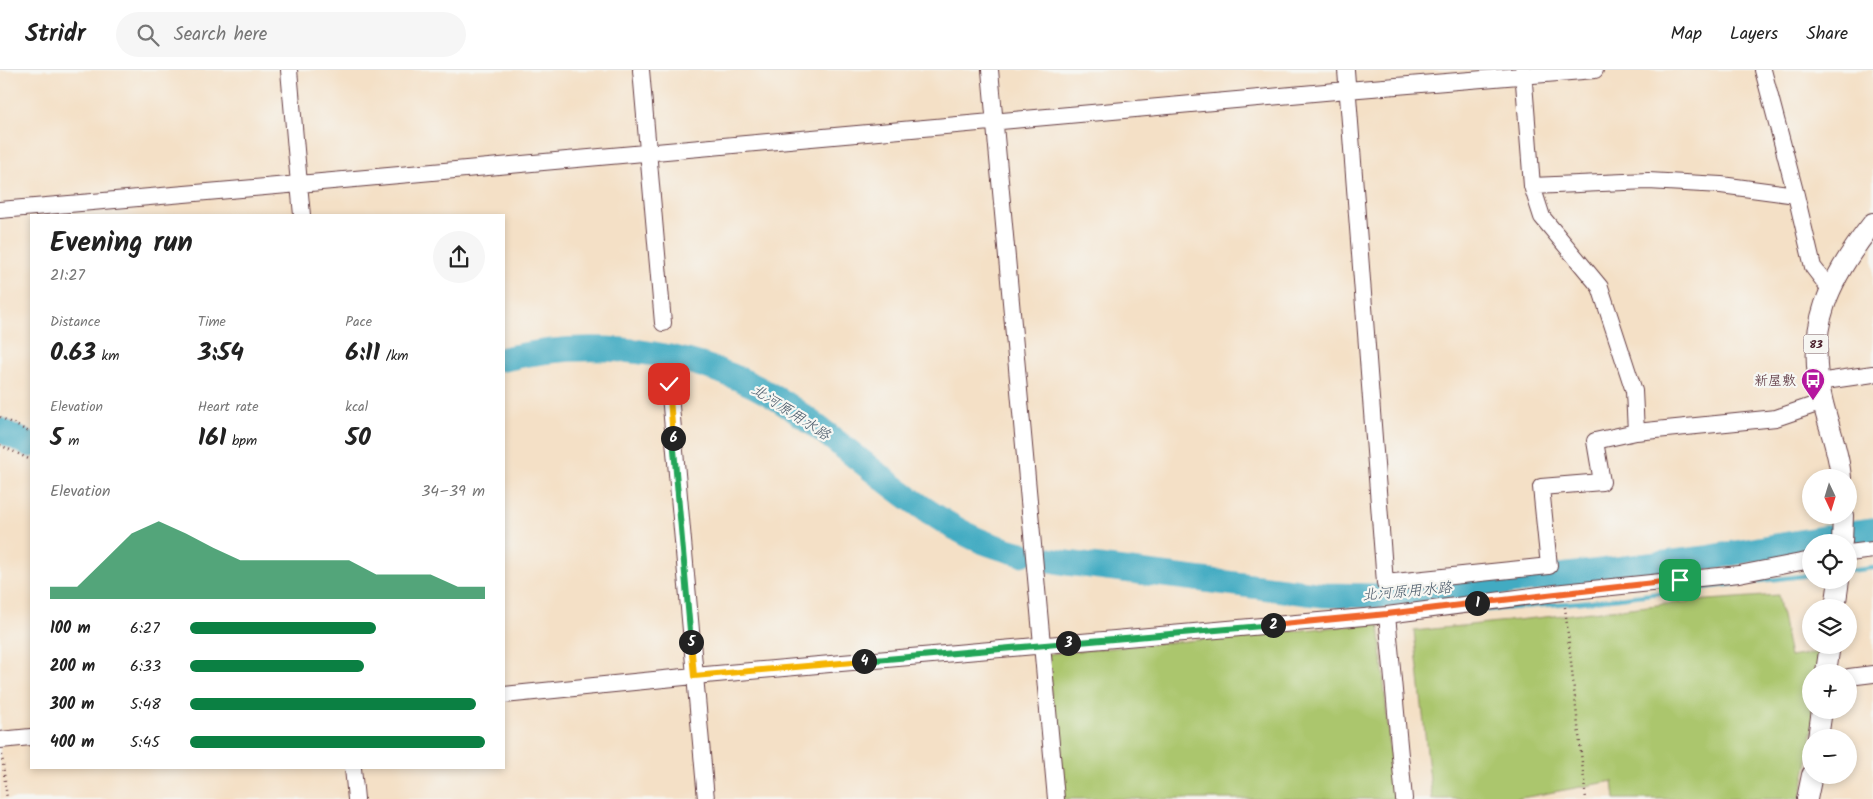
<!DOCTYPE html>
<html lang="en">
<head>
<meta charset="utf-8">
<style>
	:root { --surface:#fff; --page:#f6f6f6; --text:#222; --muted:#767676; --line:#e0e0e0; --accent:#0b8043 }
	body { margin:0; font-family:Kalam,"Klee One",sans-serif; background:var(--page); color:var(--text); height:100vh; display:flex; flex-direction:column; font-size:19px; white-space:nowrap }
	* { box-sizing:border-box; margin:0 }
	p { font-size:16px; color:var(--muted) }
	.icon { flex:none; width:28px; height:28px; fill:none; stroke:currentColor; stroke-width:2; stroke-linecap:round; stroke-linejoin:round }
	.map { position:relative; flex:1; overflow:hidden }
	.drawer { position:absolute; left:30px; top:144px; width:475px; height:555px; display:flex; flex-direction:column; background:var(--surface); border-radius:0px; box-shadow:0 2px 8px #0003 }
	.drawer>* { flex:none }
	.needle { width:32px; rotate:176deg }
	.buttons { position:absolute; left:1802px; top:399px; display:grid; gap:10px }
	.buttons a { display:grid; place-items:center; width:55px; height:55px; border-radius:50%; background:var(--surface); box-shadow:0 2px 8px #0003; font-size:25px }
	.pin { position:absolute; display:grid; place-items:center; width:42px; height:42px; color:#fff; margin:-21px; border-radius:10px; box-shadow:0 2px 8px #0006 }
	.km { position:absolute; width:25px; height:25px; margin:-12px; border-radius:50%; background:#222; color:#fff; font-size:14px; line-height:25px; text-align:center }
	.round { display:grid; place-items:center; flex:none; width:52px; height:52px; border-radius:26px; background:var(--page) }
	.overview { display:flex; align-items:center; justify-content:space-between; height:85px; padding:0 20px }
	h1 { font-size:28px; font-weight:800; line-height:38px }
	.metrics { display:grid; grid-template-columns:repeat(3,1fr); gap:8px; height:85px; padding:5px 20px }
	.metrics div { display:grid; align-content:center }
	.metrics b { font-size:25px; font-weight:800 }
	.metrics small { font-size:14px; font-weight:400 }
	.metrics p { font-size:14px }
	.chart { height:140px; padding:10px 20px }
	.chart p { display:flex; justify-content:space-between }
	.chart svg { width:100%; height:90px; margin-top:5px; fill:var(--accent); opacity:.7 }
	ul { padding:0 20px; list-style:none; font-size:16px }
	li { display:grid; grid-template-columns:80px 60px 1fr; align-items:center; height:38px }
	li i { height:12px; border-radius:6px; background:var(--accent) }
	header { display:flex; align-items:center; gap:30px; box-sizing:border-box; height:70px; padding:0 25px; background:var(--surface); border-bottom:1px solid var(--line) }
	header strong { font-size:24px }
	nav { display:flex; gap:28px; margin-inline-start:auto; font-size:18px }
	.search { width:350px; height:45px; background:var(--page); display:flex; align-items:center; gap:12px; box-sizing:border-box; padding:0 18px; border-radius:28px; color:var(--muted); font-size:19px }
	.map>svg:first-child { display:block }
</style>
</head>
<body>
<header>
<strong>Stridr</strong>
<div class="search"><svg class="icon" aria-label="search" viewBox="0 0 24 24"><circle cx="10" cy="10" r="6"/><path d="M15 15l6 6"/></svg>Search here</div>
<nav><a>Map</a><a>Layers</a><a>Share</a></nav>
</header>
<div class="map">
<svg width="1873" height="729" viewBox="0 0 1873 729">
	<rect width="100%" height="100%" fill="#f6f6f2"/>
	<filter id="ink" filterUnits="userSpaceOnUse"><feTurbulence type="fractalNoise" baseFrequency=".02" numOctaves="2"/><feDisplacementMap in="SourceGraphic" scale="10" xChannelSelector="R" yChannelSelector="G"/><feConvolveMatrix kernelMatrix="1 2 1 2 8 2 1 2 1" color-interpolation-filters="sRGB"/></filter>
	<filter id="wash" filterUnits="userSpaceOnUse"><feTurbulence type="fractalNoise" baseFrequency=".0096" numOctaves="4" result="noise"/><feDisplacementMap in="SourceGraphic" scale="20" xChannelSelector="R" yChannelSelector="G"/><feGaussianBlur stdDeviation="1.12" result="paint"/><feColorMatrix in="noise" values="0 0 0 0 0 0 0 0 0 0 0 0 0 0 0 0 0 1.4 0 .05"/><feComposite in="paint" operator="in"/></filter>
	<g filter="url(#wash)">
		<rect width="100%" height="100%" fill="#f4e0c6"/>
		<path fill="#abc66d" stroke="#7a724c" d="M 1778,525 L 1790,587 L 1821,582 L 1819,602 L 1811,602 L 1811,640 L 1814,640 L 1811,676 L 1800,729 L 1615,729 L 1613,711 L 1516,729 L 1432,729 L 1414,561 L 1695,531 Z
			M 1379,553 L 1394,729 L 1061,729 L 1047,584 Z"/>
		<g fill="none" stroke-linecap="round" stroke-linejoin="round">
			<path stroke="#42abc2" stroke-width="4.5" d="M 1849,501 L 1873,498
				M 1487,540 L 1593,531 L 1811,505"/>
			<path stroke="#42abc2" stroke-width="25" d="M 504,289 C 601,266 711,282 793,339 C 852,380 904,432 968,465 C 985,474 1003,479 1022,484
				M 0,360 L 31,375
				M 1851,463 L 1873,460
				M 1044,489 L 1067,493 L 1324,525 L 1380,526 L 1413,524 L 1706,488 L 1829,467"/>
		</g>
	</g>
	<g filter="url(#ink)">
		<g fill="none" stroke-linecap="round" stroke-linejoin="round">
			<g stroke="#643c42" stroke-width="18">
				<path id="minor" d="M 641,0 L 663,253
					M 990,0 L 1056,729
					M 1346,0 L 1385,513 L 1549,496 L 1541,417 L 1602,412 L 1595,371 L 1636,362
					M 1523,0 L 1532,116 L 1542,147 L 1600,217 L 1634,321 L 1636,362 L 1776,348 L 1823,332
					M 1763,0 L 1796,125 L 1813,197 L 1830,219
					M 1532,116 L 1648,111 L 1721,115 L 1796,125
					M 0,140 L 299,114 L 289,0
					M 302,145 L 299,114 L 1347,20 L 1595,0
					M 1818,312 L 1873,304
					M 669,314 L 706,729
					M 1849,483 L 1873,480
					M 1387,545 L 1404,729
					M 1849,607 L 1873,604
					M 504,625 L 694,606 L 1387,545 L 1563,522 L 1739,504 L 1811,490
					M 0,670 L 31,667
					M 353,698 L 356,729"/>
			</g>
			<g stroke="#643c42" stroke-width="22">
				<path id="major" d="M 1841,408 C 1839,380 1828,356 1822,329 C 1805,257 1829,209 1873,153
					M 1842,472 L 1843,445
					M 1835,538 L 1839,510
					M 1826,602 L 1830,575
					M 1818,668 L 1822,640
					M 1807,729 L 1812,705"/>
			</g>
			<path stroke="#643c42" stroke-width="2.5" stroke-dasharray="1 4" stroke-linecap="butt" d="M 0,347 L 31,363
				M 0,375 L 31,390
				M 1565,537 L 1586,729
				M 2,685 L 7,729"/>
			<use href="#minor" stroke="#fff" stroke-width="16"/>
			<use href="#major" stroke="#fff" stroke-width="20"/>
		</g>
	</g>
	<g fill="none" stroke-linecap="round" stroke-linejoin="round" filter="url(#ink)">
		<g stroke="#fff" stroke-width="10">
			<path id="split-1" d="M 1477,533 L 1680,510"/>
		</g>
		<g stroke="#fff" stroke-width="10">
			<path id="split-2" d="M 1273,555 L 1387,544 L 1477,533"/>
		</g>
		<g stroke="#fff" stroke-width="10">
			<path id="split-3" d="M 1068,573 L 1273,555"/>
		</g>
		<g stroke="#fff" stroke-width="10">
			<path id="split-4" d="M 864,591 L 1068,573"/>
		</g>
		<g stroke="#fff" stroke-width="10">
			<path id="split-5" d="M 691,572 L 694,606 L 864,591"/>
		</g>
		<g stroke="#fff" stroke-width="10">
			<path id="split-6" d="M 673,368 L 691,572"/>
		</g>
		<g stroke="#fff" stroke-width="10">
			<path id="split-7" d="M 669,314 L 673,368"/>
		</g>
		<use href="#split-1" stroke="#f0652b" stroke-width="6"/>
		<use href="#split-2" stroke="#f0652b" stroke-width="6"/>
		<use href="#split-3" stroke="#22a559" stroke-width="6"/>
		<use href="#split-4" stroke="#22a559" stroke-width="6"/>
		<use href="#split-5" stroke="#f5b400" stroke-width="6"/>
		<use href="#split-6" stroke="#22a559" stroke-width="6"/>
		<use href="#split-7" stroke="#f5b400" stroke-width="6"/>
	</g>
	<defs>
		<g id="bus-pin" transform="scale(1.25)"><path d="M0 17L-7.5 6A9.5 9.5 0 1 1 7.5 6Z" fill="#b5179e" stroke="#f6f6f2"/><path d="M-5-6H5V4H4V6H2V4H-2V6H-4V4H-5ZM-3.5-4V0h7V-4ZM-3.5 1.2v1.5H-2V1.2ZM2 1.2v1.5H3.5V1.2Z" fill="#fff"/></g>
	</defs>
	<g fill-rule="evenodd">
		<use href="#bus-pin" x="1813" y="310"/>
	</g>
	<g text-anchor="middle" stroke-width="4.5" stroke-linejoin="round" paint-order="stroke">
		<rect fill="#f6f6f2" stroke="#7e6067" stroke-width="1" x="1803.5" y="264.5" width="25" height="19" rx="4"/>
		<g font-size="12" font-weight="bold" fill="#4a1f2b">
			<text x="1816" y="278">83</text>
		</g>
		<g font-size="14" fill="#4a1f2b" stroke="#f6f6f2" text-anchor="end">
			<text x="1796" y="315">新屋敷</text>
		</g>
		<g font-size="15" font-style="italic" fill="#475767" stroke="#f6f6f2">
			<text transform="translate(791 342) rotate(33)" y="5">北河原用水路</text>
			<text transform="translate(1407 521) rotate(-5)" y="5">北河原用水路</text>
		</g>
	</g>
</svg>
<div class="buttons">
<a><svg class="needle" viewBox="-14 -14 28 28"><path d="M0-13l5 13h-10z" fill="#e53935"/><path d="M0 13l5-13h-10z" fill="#767676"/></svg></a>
<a><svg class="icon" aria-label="locate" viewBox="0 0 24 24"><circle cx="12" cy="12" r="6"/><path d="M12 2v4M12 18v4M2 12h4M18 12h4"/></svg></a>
<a><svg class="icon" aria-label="layers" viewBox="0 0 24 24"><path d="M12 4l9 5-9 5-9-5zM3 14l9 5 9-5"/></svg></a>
<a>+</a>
<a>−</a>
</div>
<div class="pin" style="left:1680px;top:510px;background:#1e9e55"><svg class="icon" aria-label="arrive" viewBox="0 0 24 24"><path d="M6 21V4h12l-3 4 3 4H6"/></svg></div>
<div class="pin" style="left:669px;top:314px;background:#d93025"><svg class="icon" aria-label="check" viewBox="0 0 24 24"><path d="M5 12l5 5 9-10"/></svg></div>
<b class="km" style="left:1477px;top:533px">1</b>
<b class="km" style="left:1273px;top:555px">2</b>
<b class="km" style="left:1068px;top:573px">3</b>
<b class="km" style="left:864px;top:591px">4</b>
<b class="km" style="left:691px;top:572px">5</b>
<b class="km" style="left:673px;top:368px">6</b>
<section class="drawer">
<div class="overview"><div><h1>Evening run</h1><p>21:27</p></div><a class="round"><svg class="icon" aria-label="share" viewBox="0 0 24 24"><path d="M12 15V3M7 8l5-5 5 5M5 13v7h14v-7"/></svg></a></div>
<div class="metrics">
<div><p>Distance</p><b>0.63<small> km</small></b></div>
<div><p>Time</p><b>3:54</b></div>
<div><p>Pace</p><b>6:11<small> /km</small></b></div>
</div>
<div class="metrics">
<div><p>Elevation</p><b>5<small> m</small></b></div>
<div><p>Heart rate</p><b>161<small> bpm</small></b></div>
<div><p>kcal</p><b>50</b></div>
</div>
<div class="chart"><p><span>Elevation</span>34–39 m</p>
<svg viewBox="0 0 160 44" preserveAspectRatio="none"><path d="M0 44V38L10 38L20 25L30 12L40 6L50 12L60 19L70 25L80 25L90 25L100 25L110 25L120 32L130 32L140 32L150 38L160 38V44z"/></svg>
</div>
<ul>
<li><b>100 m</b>6:27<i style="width:63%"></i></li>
<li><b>200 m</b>6:33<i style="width:59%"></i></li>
<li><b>300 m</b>5:48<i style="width:97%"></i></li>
<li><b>400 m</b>5:45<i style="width:100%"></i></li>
</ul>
</section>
</div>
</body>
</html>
